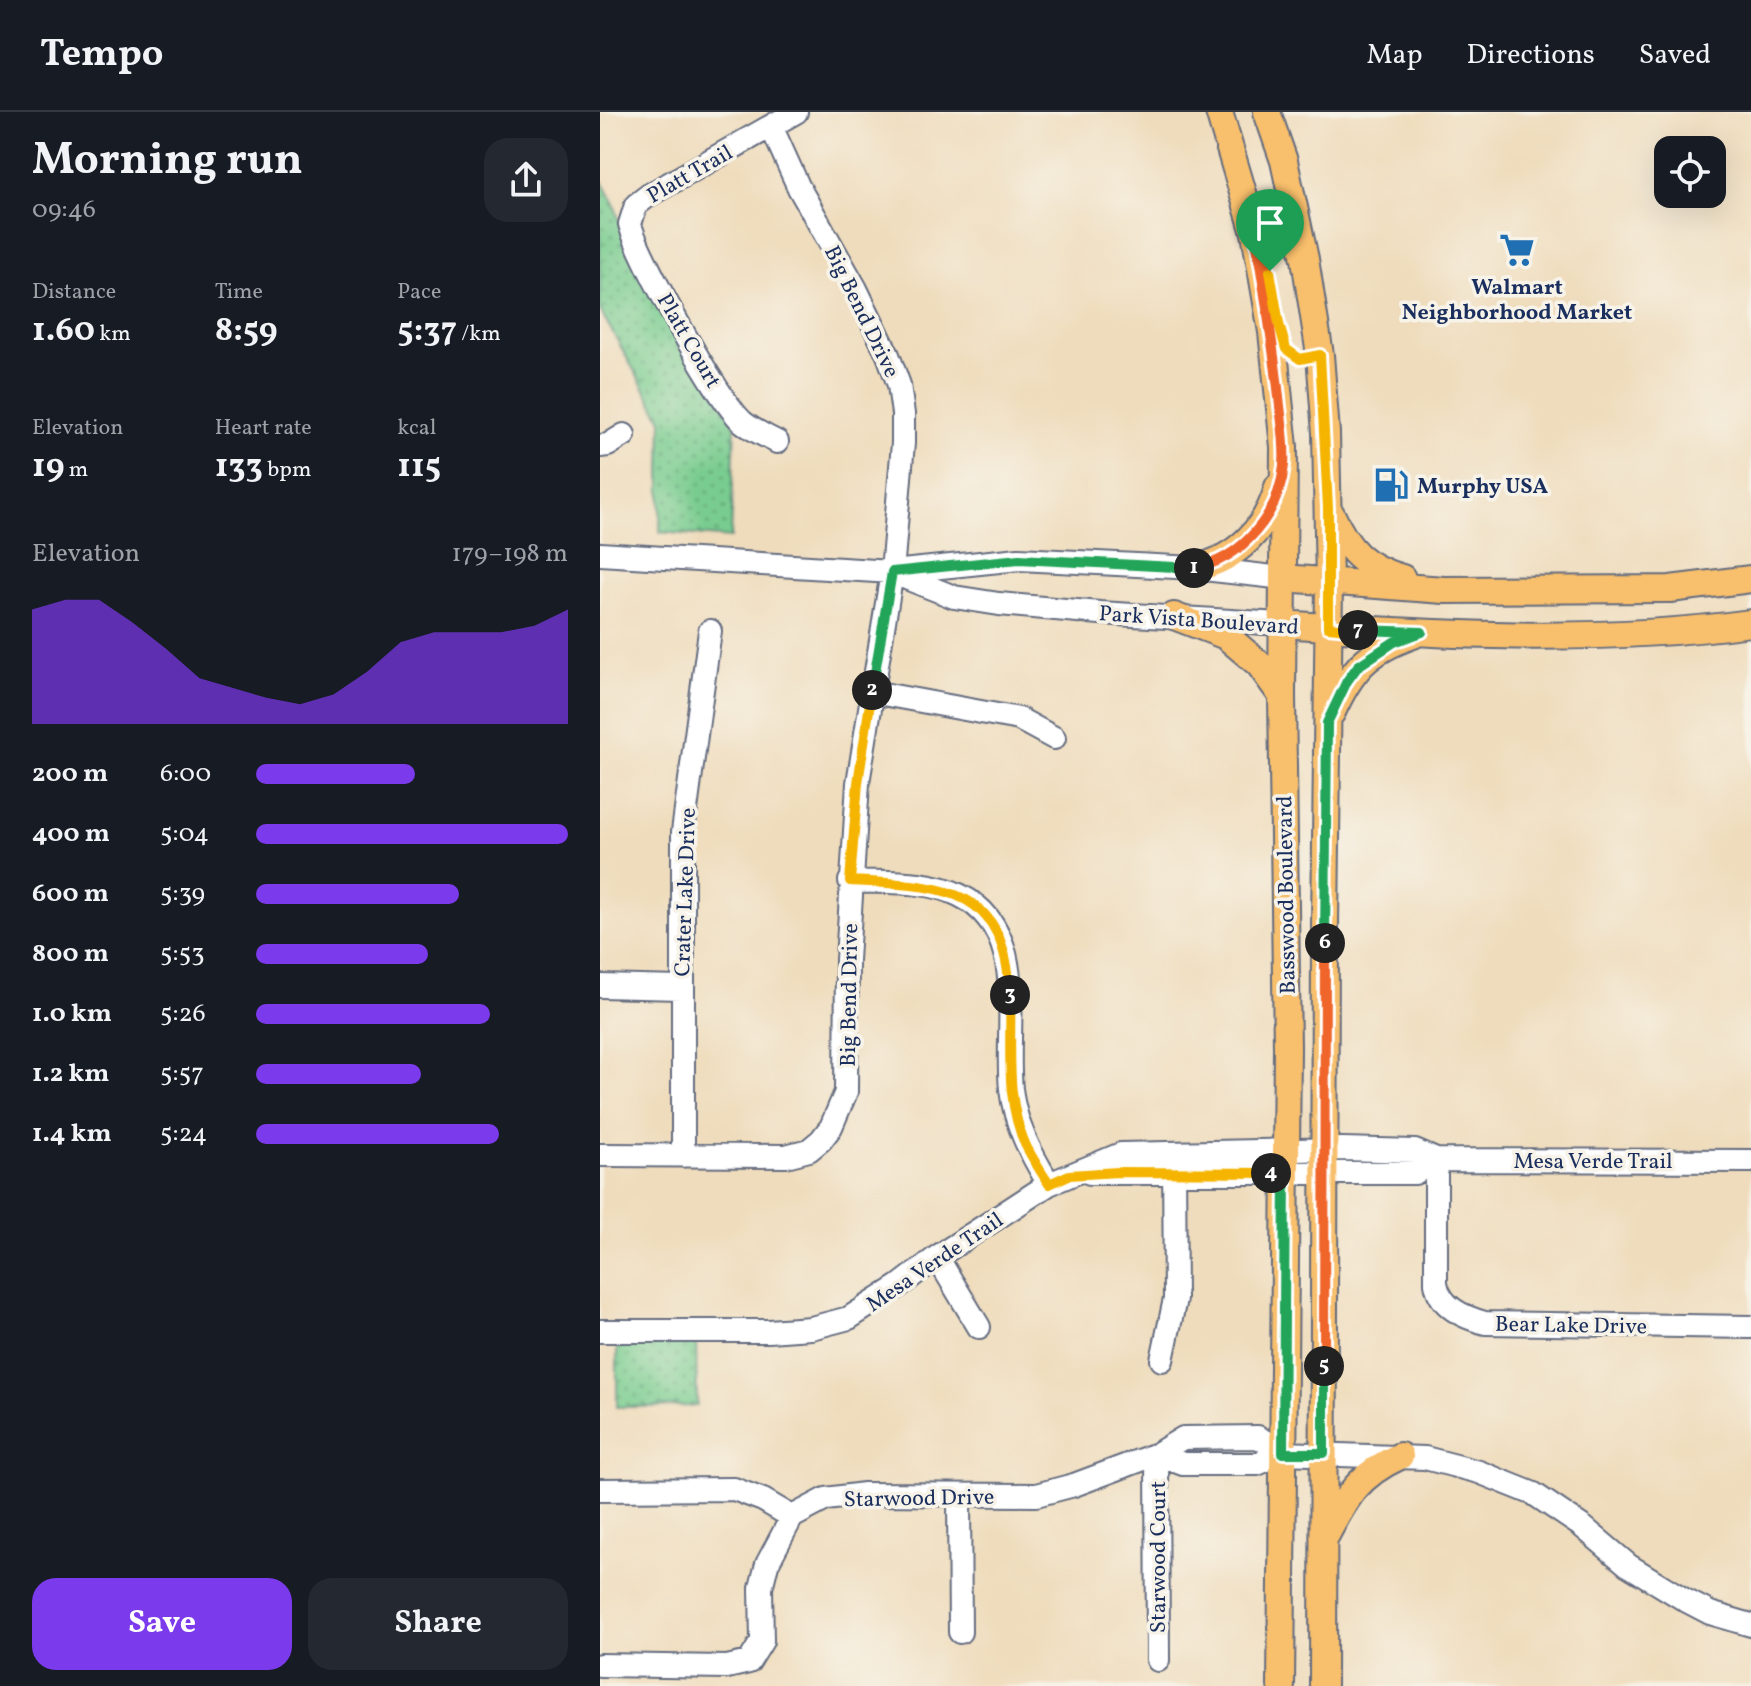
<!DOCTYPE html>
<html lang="en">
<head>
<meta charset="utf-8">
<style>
	:root { --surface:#171b24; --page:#242831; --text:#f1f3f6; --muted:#9ea1a6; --line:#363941; --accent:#7c3aed }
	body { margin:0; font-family:Vollkorn,serif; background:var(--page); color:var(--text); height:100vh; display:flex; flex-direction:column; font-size:30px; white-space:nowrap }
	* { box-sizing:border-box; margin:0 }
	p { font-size:26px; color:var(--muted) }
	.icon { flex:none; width:44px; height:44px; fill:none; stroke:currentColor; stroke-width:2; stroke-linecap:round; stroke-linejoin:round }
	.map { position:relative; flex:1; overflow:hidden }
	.side { display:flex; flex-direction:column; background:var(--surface); width:600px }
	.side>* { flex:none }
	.controls { position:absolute; left:1054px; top:24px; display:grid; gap:16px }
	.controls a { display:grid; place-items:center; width:72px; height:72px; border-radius:16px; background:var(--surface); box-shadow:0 8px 32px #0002; font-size:40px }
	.pin { position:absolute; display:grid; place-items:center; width:68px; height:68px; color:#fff; margin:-82px -34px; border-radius:50% 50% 50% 0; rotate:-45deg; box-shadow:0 0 8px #0007 }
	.pin .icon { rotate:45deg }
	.km { position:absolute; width:40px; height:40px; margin:-20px; border-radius:50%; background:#222; color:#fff; font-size:22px; line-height:40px; text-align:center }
	.round { display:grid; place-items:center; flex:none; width:84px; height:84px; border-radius:24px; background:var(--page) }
	.summary { display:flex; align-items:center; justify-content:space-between; height:136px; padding:0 32px }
	h1 { font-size:44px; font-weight:700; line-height:60px }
	.figures { display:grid; grid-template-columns:repeat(3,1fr); gap:12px; height:136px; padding:8px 32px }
	.figures div { display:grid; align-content:center }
	.figures b { font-size:34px; font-weight:700 }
	.figures small { font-size:22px; font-weight:400 }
	.figures p { font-size:22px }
	.chart { height:224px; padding:16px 32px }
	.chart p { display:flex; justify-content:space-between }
	.chart svg { width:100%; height:144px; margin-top:8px; fill:var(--accent); opacity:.7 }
	.button { display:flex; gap:16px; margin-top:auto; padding:16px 32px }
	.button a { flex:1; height:92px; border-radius:24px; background:var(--accent); color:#fff; font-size:32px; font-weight:700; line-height:92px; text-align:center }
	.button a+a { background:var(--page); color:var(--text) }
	ul { padding:0 32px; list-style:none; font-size:26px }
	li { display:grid; grid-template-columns:128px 96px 1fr; align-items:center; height:60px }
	li i { height:20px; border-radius:10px; background:var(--accent) }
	header { display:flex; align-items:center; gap:48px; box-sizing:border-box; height:112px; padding:0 40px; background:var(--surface); border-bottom:2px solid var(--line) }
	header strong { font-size:38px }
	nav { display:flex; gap:44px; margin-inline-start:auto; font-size:28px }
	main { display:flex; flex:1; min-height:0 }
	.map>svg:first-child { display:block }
</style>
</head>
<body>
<header>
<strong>Tempo</strong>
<nav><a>Map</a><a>Directions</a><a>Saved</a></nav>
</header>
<main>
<section class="side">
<div class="summary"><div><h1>Morning run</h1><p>09:46</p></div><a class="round"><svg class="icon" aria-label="share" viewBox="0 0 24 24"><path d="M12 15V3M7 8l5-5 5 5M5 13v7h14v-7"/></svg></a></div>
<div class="figures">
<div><p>Distance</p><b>1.60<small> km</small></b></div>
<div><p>Time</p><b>8:59</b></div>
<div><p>Pace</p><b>5:37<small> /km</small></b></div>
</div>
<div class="figures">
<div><p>Elevation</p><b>19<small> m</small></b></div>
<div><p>Heart rate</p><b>133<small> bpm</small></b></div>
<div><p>kcal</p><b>115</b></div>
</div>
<div class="chart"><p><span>Elevation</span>179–198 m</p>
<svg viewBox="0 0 160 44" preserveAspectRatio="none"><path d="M0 44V9L10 6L20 6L30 13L40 21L50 30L60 33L70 36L80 38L90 35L100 28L110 19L120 16L130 16L140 16L150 14L160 9V44z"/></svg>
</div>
<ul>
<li><b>200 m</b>6:00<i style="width:51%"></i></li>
<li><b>400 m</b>5:04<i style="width:100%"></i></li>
<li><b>600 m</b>5:39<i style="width:65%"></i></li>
<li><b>800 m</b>5:53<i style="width:55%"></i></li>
<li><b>1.0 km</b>5:26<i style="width:75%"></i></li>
<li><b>1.2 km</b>5:57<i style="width:53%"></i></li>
<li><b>1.4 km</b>5:24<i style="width:78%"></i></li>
</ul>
<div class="button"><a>Save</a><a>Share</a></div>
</section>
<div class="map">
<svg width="1151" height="1574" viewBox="0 0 1151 1574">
	<defs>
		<pattern id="park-dots" width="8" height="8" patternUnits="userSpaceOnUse" patternTransform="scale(2)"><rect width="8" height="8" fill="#79cc8f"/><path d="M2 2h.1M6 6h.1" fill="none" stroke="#62a678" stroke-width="1.8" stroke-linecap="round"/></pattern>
	</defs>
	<rect width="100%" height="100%" fill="#f7f3e8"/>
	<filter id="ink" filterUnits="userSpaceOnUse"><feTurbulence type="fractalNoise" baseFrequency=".0125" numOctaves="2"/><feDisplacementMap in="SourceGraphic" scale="16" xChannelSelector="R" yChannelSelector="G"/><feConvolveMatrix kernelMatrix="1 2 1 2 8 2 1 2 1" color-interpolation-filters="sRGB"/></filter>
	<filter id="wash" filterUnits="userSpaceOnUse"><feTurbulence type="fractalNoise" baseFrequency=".006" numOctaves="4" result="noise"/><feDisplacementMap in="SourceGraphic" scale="32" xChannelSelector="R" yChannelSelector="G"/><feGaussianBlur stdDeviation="1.8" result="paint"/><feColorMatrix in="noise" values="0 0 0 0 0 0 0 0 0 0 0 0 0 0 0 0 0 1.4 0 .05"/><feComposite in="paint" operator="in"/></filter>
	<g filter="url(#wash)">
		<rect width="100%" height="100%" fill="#efdcbc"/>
		<path fill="url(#park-dots)" stroke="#4a7e76" stroke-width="2" d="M 0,66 L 14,92 L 26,131 L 135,313 L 131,426 L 60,420 L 62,308 L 0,198 Z
			M 17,1223 L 96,1224 L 97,1294 L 17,1295 Z"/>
	</g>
	<g filter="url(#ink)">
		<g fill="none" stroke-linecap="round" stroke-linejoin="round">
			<g stroke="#656c7f" stroke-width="26">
				<path id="minor" d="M 177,330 C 166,324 154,319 144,311 C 120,292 38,145 30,112 L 36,93 L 49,83 L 196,0
					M 0,334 L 8,333 L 24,323
					M 0,442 L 292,460 L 419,447 L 595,456 L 683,466
					M 296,462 L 354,485 L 399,492 L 500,501 L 682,512
					M 272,580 L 419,607 L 454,626
					M 250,769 C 284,771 327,767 359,783 C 431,818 404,913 411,977 C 415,1013 431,1042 449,1072
					M 0,874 L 81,876
					M 0,1043 L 186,1044 L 209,1038 L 221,1028 L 231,1015 L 246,980 L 247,848 L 258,671 L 292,460 L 303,331 L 303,302 L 299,273 L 288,243 L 256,177 L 199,76 L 171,14
					M 83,1044 L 83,720 L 110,519
					M 836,1048 L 836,1171 C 840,1195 863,1205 885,1211 L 1151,1215
					M 490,1061 L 815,1061 L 836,1048
					M 337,1145 L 379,1215
					M 0,1219 L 168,1219 L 211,1216 L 249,1206 L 299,1174 L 337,1145 L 449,1072 L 521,1042 L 743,1037 L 815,1039 L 836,1048 L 1151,1049
					M 562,1248 L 575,1187 L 574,1047
					M 557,1342 L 583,1352 L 657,1352 L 683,1341 L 825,1346 L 879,1360 L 934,1382 L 983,1415 L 1028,1453 L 1085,1488 L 1110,1501 L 1151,1513
					M 557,1342 L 558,1548
					M 0,1378 L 134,1377 L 163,1388 L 192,1405
					M 359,1384 L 360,1520
					M 0,1553 L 127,1555 L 149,1550 L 162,1529 L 161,1476 L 167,1452 L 192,1405 L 226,1387 L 264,1382 L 436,1383 L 474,1373 L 557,1342 L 583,1326 L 658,1325 L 683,1341"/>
			</g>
			<g stroke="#656c7f" stroke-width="30">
				<path id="major" d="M 619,0 L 655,121 L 672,220 L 684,335 L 682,584 L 687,936 L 681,1574
					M 667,0 L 684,49 L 705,147 L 720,243 L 726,321 L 729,470 L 725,815 L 723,1574
					M 731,402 C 748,439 763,455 802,466
					M 595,456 C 636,448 668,415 678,375
					M 683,466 L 844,478 L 1070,477 L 1151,467
					M 574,504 L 626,524 L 659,552 L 682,584
					M 682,512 C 838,523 996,532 1151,511
					M 732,600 C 751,558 767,539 813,523
					M 725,1425 C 746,1385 758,1363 800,1344"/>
			</g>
			<use href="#minor" stroke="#fff" stroke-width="22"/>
			<use href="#major" stroke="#f8bf6c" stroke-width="26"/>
		</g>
	</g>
	<g fill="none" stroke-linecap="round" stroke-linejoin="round" filter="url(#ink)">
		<g stroke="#fff" stroke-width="16">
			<path id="split-1" d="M 594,456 C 642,448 680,401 684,353 C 686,330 681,307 679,285 C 673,230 664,176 655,121 L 670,159"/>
		</g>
		<g stroke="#fff" stroke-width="16">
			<path id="split-2" d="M 272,578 L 292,460 L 419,447 L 594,456"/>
		</g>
		<g stroke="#fff" stroke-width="16">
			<path id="split-3" d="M 272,578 L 258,671 L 250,769 C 341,774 405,771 410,883"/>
		</g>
		<g stroke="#fff" stroke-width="16">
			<path id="split-4" d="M 410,883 C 412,934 404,986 426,1034 C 433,1047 441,1060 449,1072 L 469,1063 L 518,1060 L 671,1061"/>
		</g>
		<g stroke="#fff" stroke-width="16">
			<path id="split-5" d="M 671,1061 L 685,1061 L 683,1341 L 724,1341 L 724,1254"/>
		</g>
		<g stroke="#fff" stroke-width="16">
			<path id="split-6" d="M 724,1254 L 725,831"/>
		</g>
		<g stroke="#fff" stroke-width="16">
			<path id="split-7" d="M 725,831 L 727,611 L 747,569 L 758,554 L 794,530 L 822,520 L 758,518"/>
		</g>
		<g stroke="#fff" stroke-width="16">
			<path id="split-8" d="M 670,159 L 679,212 L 686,237 L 700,247 L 720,243 L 728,396 L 728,515 L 758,518"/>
		</g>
		<use href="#split-1" stroke="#f0652b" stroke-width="10"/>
		<use href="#split-2" stroke="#22a559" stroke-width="10"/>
		<use href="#split-3" stroke="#f5b400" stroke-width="10"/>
		<use href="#split-4" stroke="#f5b400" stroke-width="10"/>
		<use href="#split-5" stroke="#22a559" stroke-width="10"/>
		<use href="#split-6" stroke="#f0652b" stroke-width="10"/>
		<use href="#split-7" stroke="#22a559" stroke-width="10"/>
		<use href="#split-8" stroke="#f5b400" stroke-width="10"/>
	</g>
	<defs>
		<g id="supermarket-bare" transform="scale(2.76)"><path d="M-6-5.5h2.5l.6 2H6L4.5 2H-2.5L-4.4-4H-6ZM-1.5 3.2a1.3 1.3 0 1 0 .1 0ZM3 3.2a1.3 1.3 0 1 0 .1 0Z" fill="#1f6fb2" stroke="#f7f3e8" stroke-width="2.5" paint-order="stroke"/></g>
		<g id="fuel-bare" transform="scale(2.76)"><path d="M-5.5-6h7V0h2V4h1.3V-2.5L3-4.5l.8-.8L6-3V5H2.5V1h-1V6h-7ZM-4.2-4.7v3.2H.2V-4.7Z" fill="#1f6fb2" stroke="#f7f3e8" stroke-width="2.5" paint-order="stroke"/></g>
	</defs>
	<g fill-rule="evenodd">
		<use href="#supermarket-bare" x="917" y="138"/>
		<use href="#fuel-bare" x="791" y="373"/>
	</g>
	<g text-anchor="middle" stroke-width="7" stroke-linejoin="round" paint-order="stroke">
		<g font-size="22" fill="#1b2f5e" stroke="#f7f3e8">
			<text transform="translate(89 61) rotate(-30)" y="8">Platt Trail</text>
			<text transform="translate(263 199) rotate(64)" y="8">Big Bend Drive</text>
			<text transform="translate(90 228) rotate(60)" y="8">Platt Court</text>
			<text transform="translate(599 507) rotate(4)" y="8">Park Vista Boulevard</text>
			<text transform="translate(84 780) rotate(-88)" y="8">Crater Lake Drive</text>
			<text transform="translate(685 783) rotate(-91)" y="8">Basswood Boulevard</text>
			<text transform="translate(248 883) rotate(-89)" y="8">Big Bend Drive</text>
			<text x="993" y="1056">Mesa Verde Trail</text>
			<text transform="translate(334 1149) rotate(-34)" y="8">Mesa Verde Trail</text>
			<text transform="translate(971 1212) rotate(1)" y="8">Bear Lake Drive</text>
			<text transform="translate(319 1385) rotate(-1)" y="8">Starwood Drive</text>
			<text transform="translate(557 1445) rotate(-90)" y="8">Starwood Court</text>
		</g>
		<g font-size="22" font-weight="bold" fill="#1b2f5e" stroke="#f7f3e8">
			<text x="917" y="182">Walmart<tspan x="917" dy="25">Neighborhood Market</tspan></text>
			<text x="817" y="381" text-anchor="start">Murphy USA</text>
		</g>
	</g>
</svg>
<div class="controls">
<a><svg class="icon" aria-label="locate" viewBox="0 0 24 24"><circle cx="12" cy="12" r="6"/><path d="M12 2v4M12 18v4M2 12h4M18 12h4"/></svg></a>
</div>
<div class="pin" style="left:670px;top:159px;background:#1e9e55"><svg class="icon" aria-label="arrive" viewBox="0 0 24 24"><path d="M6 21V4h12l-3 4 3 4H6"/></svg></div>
<b class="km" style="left:594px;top:456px">1</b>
<b class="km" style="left:272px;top:578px">2</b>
<b class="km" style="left:410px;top:883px">3</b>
<b class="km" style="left:671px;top:1061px">4</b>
<b class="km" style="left:724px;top:1254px">5</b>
<b class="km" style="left:725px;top:831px">6</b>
<b class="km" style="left:758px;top:518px">7</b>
</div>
</main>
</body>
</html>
